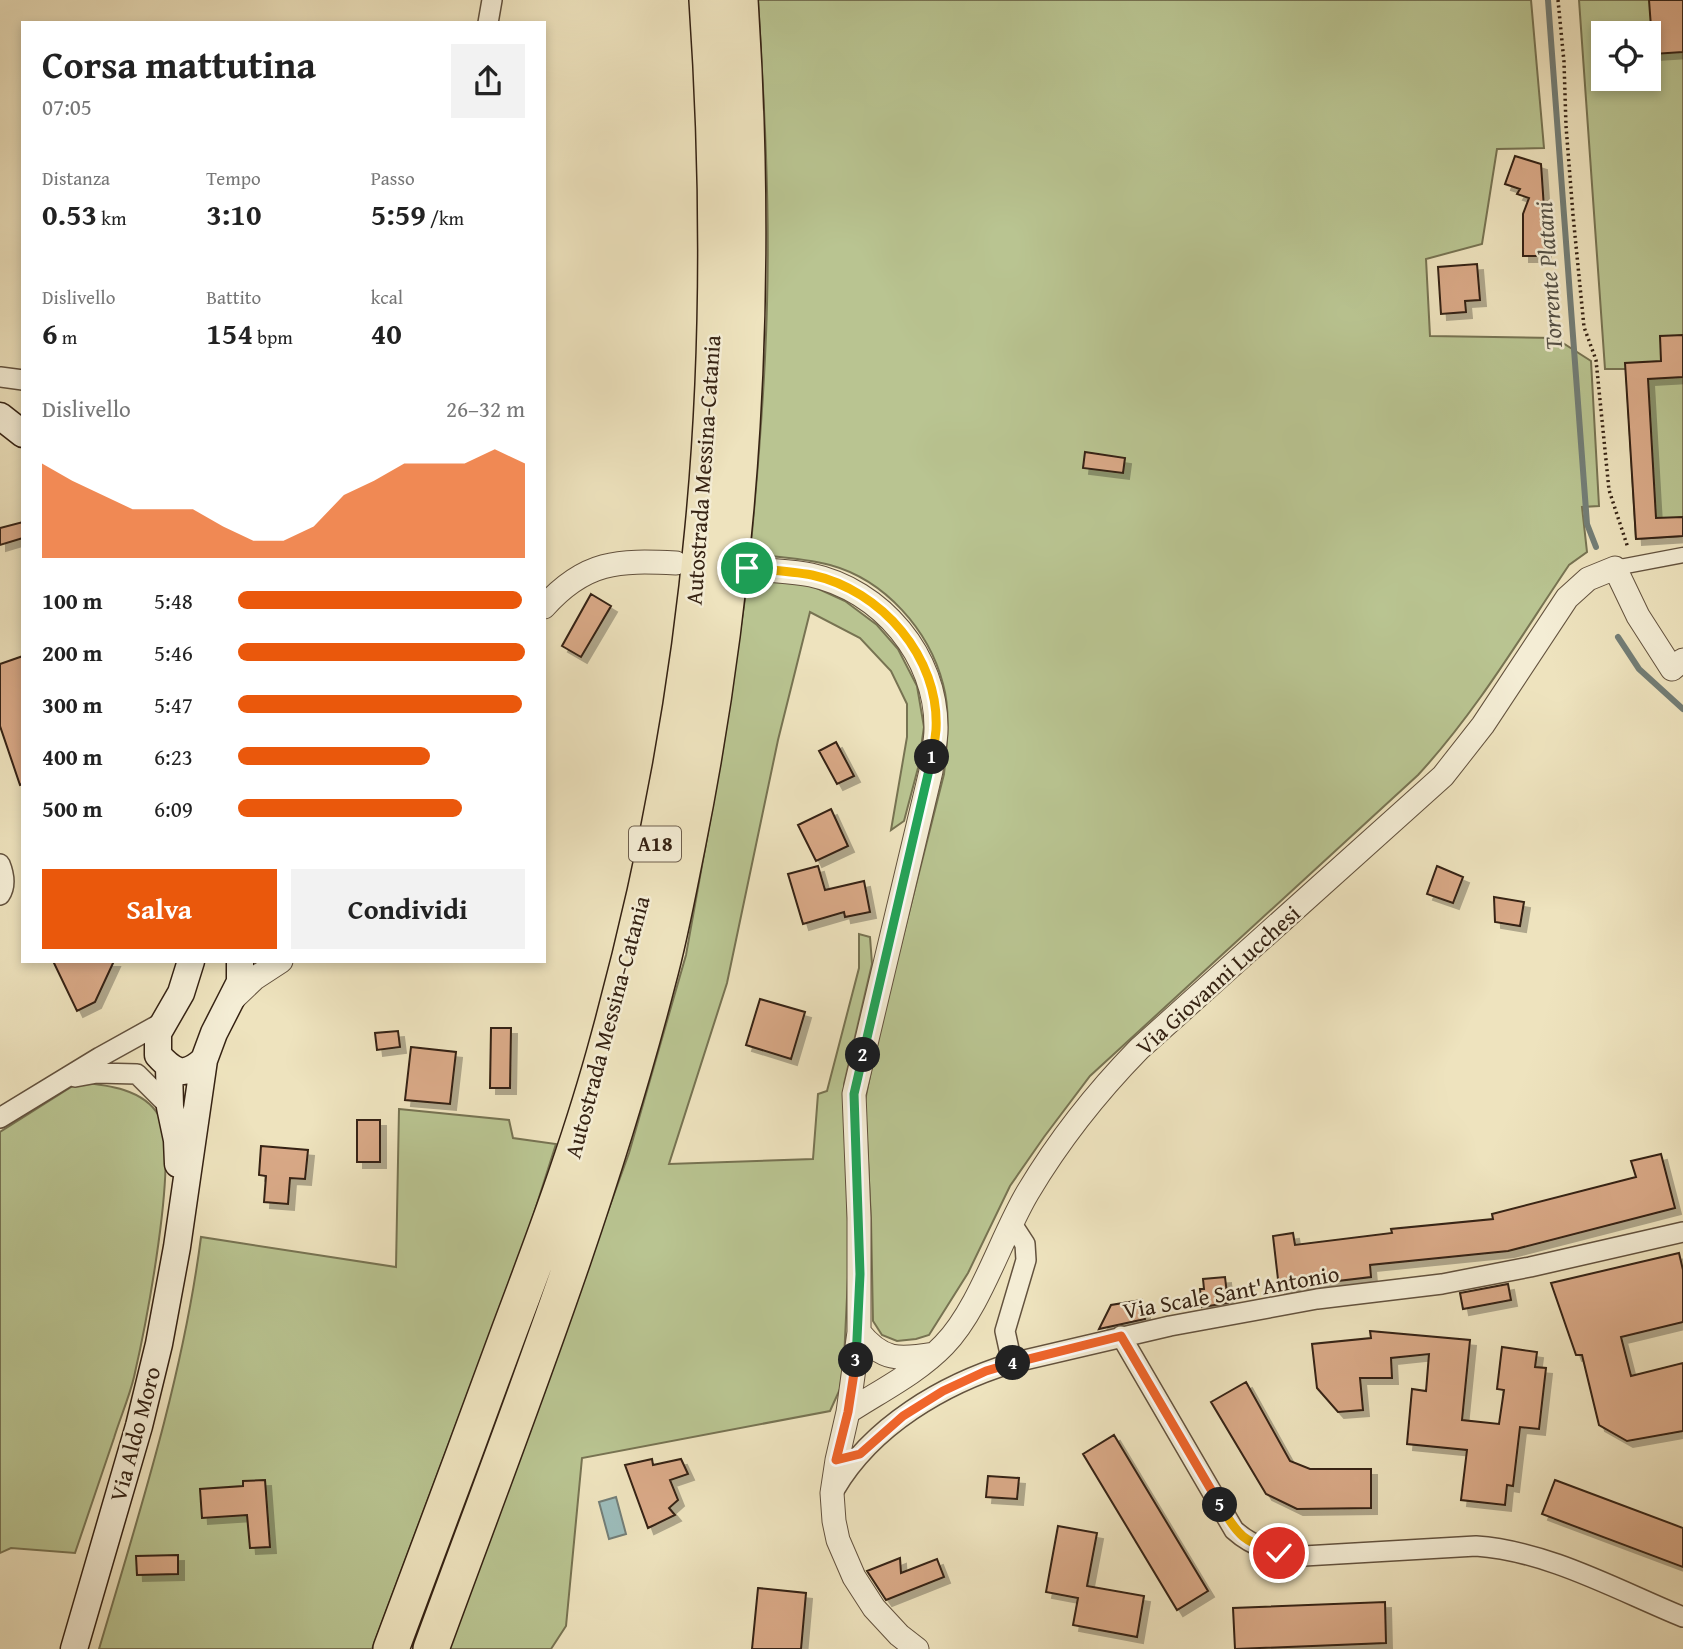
<!DOCTYPE html>
<html lang="it">
<head>
<meta charset="utf-8">
<style>
	:root { --surface:#fff; --page:#f2f2f2; --text:#222; --muted:#767676; --accent:#ea580c }
	body { margin:0; font-family:"Gentium Book Plus",serif; background:var(--page); color:var(--text); height:100vh; display:flex; flex-direction:column; font-size:26px; white-space:nowrap }
	* { box-sizing:border-box; margin:0 }
	p { font-size:23px; color:var(--muted) }
	.icon { flex:none; width:38px; height:38px; fill:none; stroke:currentColor; stroke-width:2; stroke-linecap:round; stroke-linejoin:round }
	.map { position:relative; flex:1; overflow:hidden }
	.side { position:absolute; left:21px; top:21px; width:525px; height:942px; display:flex; flex-direction:column; background:var(--surface); border-radius:0px; box-shadow:0 4px 10px #0003 }
	.side>* { flex:none }
	.tools { position:absolute; left:1591px; top:21px; display:grid; gap:14px }
	.tools a { display:grid; place-items:center; width:70px; height:70px; border-radius:0px; background:var(--surface); box-shadow:0 4px 10px #0003; font-size:35px }
	.pin { position:absolute; display:grid; place-items:center; width:60px; height:60px; color:#fff; margin:-30px; border:4px solid #fff; border-radius:50%; box-shadow:0 2px 7px #0007 }
	.km { position:absolute; width:35px; height:35px; margin:-18px; border-radius:50%; background:#222; color:#fff; font-size:19px; line-height:35px; text-align:center }
	.round { display:grid; place-items:center; flex:none; width:74px; height:74px; border-radius:0px; background:var(--page) }
	.head { display:flex; align-items:center; justify-content:space-between; height:119px; padding:0 21px }
	h1 { font-size:38px; font-weight:600; line-height:52px }
	.figures { display:grid; grid-template-columns:repeat(3,1fr); gap:10px; height:119px; padding:7px 21px }
	.figures div { display:grid; align-content:center }
	.figures b { font-size:30px; font-weight:600 }
	.figures small { font-size:19px; font-weight:400 }
	.figures p { font-size:19px }
	.chart { height:196px; padding:14px 21px }
	.chart p { display:flex; justify-content:space-between }
	.chart svg { width:100%; height:126px; margin-top:7px; fill:var(--accent); opacity:.7 }
	.button { display:flex; gap:14px; margin-top:auto; padding:14px 21px }
	.button a { flex:1; height:80px; border-radius:0px; background:var(--accent); color:#fff; font-size:28px; font-weight:600; line-height:80px; text-align:center }
	.button a+a { background:var(--page); color:var(--text) }
	ul { padding:0 21px; list-style:none; font-size:23px }
	li { display:grid; grid-template-columns:112px 84px 1fr; align-items:center; height:52px }
	li i { height:18px; border-radius:9px; background:var(--accent) }
	.map>svg:first-child { display:block }
</style>
</head>
<body>
<div class="map">
<svg width="1683" height="1649" viewBox="0 0 1683 1649">
	<defs>
		<filter id="shadow"><feDropShadow dx="6" dy="6" stdDeviation="0" flood-color="#0004"/></filter>
	</defs>
	<rect width="100%" height="100%" fill="#eee3be"/>
	<filter id="stains"><feTurbulence type="fractalNoise" baseFrequency=".00286" numOctaves="4"/><feColorMatrix values="0 0 0 0 .2 0 0 0 0 .09 0 0 0 0 .02 0 0 0 .5 -.17"/></filter>
	<radialGradient id="worn" r=".72"><stop offset=".6" stop-color="#630" stop-opacity="0"/><stop offset="1" stop-color="#630" stop-opacity=".3"/></radialGradient>
	<path fill="#b9c491" stroke="#777352" stroke-width="2" fill-rule="evenodd" d="M 758,0 L 1531,0 L 1544,148 L 1497,149 L 1482,244 L 1426,259 L 1430,336 L 1555,338 L 1591,361 L 1599,506 L 1582,507 L 1587,552 L 1569,565 C 1521,636 1477,711 1418,775 L 1090,1076 L 1044,1137 L 1010,1186 L 968,1273 L 929,1335 L 916,1339 L 897,1341 L 882,1335 L 873,1321 L 871,1220 L 865,1101 L 878,1035 L 944,774 C 947,744 951,713 943,684 C 929,630 885,580 830,565 C 804,558 777,557 750,554 C 758,471 765,387 767,304 C 770,203 764,101 758,0 Z
		M 1579,0 L 1683,0 L 1683,536 L 1636,539 L 1626,369 L 1605,369 ZM 1603,33 L 1648,33 L 1648,79 L 1603,79 Z
		M 748,578 L 810,585 L 845,601 L 877,625 L 898,649 L 917,686 L 924,727 L 918,768 L 904,821 L 891,830 L 907,737 L 907,704 L 891,671 L 860,638 L 810,612 L 778,740 L 727,983 L 669,1164 L 813,1159 L 818,1094 L 827,1091 L 859,968 L 859,934 L 870,937 L 872,964 L 844,1084 L 849,1256 L 844,1359 L 840,1389 L 830,1411 L 582,1458 L 566,1626 L 551,1649 L 449,1649 L 629,1153 L 686,955 L 723,748 Z
		M 79,1082 C 107,1085 144,1089 159,1116 C 180,1154 145,1329 134,1377 C 129,1398 120,1418 114,1438 C 101,1476 88,1515 75,1553 L 11,1548 L 0,1553 L 0,1132 Z
		M 399,1109 L 509,1120 L 513,1138 L 556,1144 L 528,1232 L 372,1649 L 99,1649 C 139,1514 183,1377 201,1237 L 396,1267 Z"/>
	<path fill="#9cbcba" stroke="#737e77" stroke-width="2" d="M 616,1497 L 626,1534 L 609,1539 L 599,1502 Z"/>
	<g fill="none" stroke-linecap="round" stroke-linejoin="round">
		<path stroke="#737e77" stroke-width="6" d="M 1548,0 L 1587,524 L 1596,547
			M 1618,637 L 1639,669 L 1683,709"/>
	</g>
	<path fill="#d9a987" stroke="#352213" stroke-width="2" filter="url(#shadow)" d="M 1649,0 L 1683,0 L 1683,52 L 1653,54 Z
		M 1515,156 L 1541,164 L 1545,223 L 1545,256 L 1523,256 L 1523,214 L 1529,198 L 1517,194 L 1520,189 L 1505,184 Z
		M 1477,264 L 1480,300 L 1465,301 L 1466,312 L 1441,314 L 1438,267 Z
		M 1683,335 L 1683,377 L 1648,379 L 1656,518 L 1683,517 L 1683,536 L 1636,539 L 1625,363 L 1661,361 L 1660,336 Z
		M 1085,452 L 1125,458 L 1123,473 L 1083,468 Z
		M 23,522 L 23,538 L 0,545 L 0,528 Z
		M 591,594 L 611,606 L 581,657 L 562,646 Z
		M 23,656 L 23,784 L 20,785 L 0,726 L 0,664 Z
		M 836,742 L 854,776 L 837,784 L 819,751 Z
		M 831,809 L 848,846 L 816,861 L 798,825 Z
		M 818,866 L 825,890 L 864,881 L 870,912 L 845,917 L 844,912 L 803,924 L 788,874 Z
		M 1437,866 L 1463,877 L 1453,903 L 1427,894 Z
		M 1494,897 L 1524,902 L 1520,926 L 1495,922 Z
		M 53,961 L 114,961 L 95,1002 L 77,1011 Z
		M 760,999 L 805,1012 L 791,1059 L 746,1045 Z
		M 491,1028 L 511,1028 L 510,1088 L 490,1088 Z
		M 398,1031 L 400,1047 L 377,1050 L 375,1033 Z
		M 411,1047 L 456,1052 L 450,1104 L 405,1100 Z
		M 357,1120 L 380,1120 L 380,1162 L 357,1162 Z
		M 261,1146 L 308,1150 L 305,1179 L 290,1178 L 288,1204 L 264,1202 L 266,1176 L 259,1175 Z
		M 1661,1154 L 1675,1208 L 1508,1251 L 1370,1265 L 1371,1277 L 1279,1288 L 1273,1236 L 1293,1233 L 1295,1245 L 1392,1233 L 1391,1229 L 1493,1219 L 1492,1214 L 1636,1177 L 1631,1161 Z
		M 1679,1253 L 1683,1270 L 1683,1322 L 1621,1337 L 1631,1376 L 1683,1363 L 1683,1431 L 1627,1441 L 1599,1425 L 1582,1355 L 1576,1355 L 1551,1283 Z
		M 1225,1277 L 1228,1303 L 1202,1307 L 1200,1289 L 1204,1289 L 1203,1279 Z
		M 1508,1284 L 1511,1300 L 1463,1309 L 1460,1293 Z
		M 1142,1300 L 1145,1319 L 1099,1329 L 1111,1305 Z
		M 1370,1331 L 1470,1340 L 1462,1420 L 1499,1424 L 1504,1390 L 1497,1389 L 1502,1347 L 1537,1352 L 1535,1367 L 1546,1368 L 1539,1429 L 1520,1427 L 1513,1486 L 1507,1485 L 1505,1505 L 1461,1500 L 1467,1450 L 1407,1444 L 1412,1389 L 1426,1391 L 1429,1354 L 1391,1358 L 1392,1378 L 1360,1378 L 1363,1410 L 1338,1412 L 1317,1388 L 1312,1344 L 1371,1338 Z
		M 1246,1382 L 1290,1461 L 1310,1469 L 1371,1469 L 1371,1508 L 1297,1509 L 1266,1494 L 1211,1402 Z
		M 1114,1435 L 1208,1591 L 1177,1610 L 1083,1454 Z
		M 652,1459 L 653,1465 L 681,1459 L 688,1474 L 670,1480 L 678,1500 L 669,1508 L 675,1515 L 648,1528 L 625,1465 Z
		M 988,1476 L 1019,1478 L 1017,1499 L 986,1497 Z
		M 265,1480 L 270,1547 L 250,1548 L 247,1515 L 202,1518 L 200,1489 L 243,1486 L 243,1481 Z
		M 1555,1480 L 1683,1528 L 1683,1567 L 1542,1514 Z
		M 1058,1526 L 1097,1533 L 1087,1586 L 1144,1596 L 1137,1637 L 1073,1625 L 1078,1598 L 1046,1592 Z
		M 178,1555 L 178,1574 L 137,1575 L 136,1556 Z
		M 900,1558 L 901,1573 L 937,1559 L 944,1577 L 886,1600 L 867,1571 Z
		M 758,1588 L 806,1593 L 801,1649 L 752,1649 Z
		M 1385,1602 L 1386,1643 L 1235,1649 L 1233,1608 Z"/>
	<g fill="none" stroke-linecap="round" stroke-linejoin="round">
		<g stroke="#63523e" stroke-width="17">
			<path id="pedestrian" d="M 1615,568 L 1683,555"/>
		</g>
		<g stroke="#63523e" stroke-width="22">
			<path id="minor" d="M 488,23 L 492,0
				M 0,377 L 23,380
				M 0,864 C 4,874 6,886 0,895
				M 75,1077 L 97,1073 L 137,1074 L 170,1107
				M 0,1118 L 100,1057 L 165,1021
				M 1012,1224 L 1025,1244 L 1026,1260 L 1005,1331 L 1012,1363
				M 1121,1336 L 1234,1530 C 1255,1549 1277,1553 1304,1556 L 1476,1546 C 1548,1551 1617,1590 1683,1617
				M 835,1489 C 872,1426 943,1384 1012,1363 L 1170,1326 L 1317,1299 L 1442,1284 L 1530,1267 L 1683,1232"/>
		</g>
		<g stroke="#63523e" stroke-width="25">
			<path id="tertiary" d="M 748,568 C 768,571 791,571 811,575 C 881,590 937,656 936,729 C 936,743 932,757 931,771 L 854,1094 L 859,1218 L 859,1332 L 848,1412 L 837,1460 L 832,1493 L 834,1521 L 838,1540 L 854,1577 L 874,1608 L 899,1635 L 917,1649
				M 544,607 C 585,561 618,560 676,563
				M 232,1000 L 255,978 L 281,961
				M 859,1332 C 882,1361 899,1360 934,1354
				M 848,1412 C 880,1391 917,1373 944,1345 C 980,1308 1001,1237 1028,1192 C 1059,1140 1097,1092 1139,1049 L 1443,776 L 1483,725 L 1567,598 L 1588,579 L 1615,568 L 1638,616 L 1672,669 L 1683,660"/>
		</g>
		<g stroke="#352213" stroke-width="29">
			<path id="secondary" d="M 0,416 L 23,434
				M 191,961 L 181,993 L 158,1033 L 158,1055 C 175,1074 185,1077 204,1060
				M 169,1067 L 170,1107 L 177,1140 L 178,1164
				M 74,1649 L 139,1426 L 159,1344 L 177,1247 L 204,1060 L 214,1033 L 240,982 L 240,961"/>
		</g>
		<g stroke="#352213" stroke-width="38">
			<path id="motorway" d="M 391,1649 C 431,1542 471,1436 510,1329 C 544,1239 578,1148 604,1055 C 652,883 687,706 703,528 C 720,353 719,175 707,0
				M 431,1649 C 512,1428 599,1209 658,980 C 670,936 678,892 687,847 C 744,565 759,287 740,0"/>
		</g>
		<path stroke="#352213" stroke-width="3.5" stroke-dasharray="2 3.5" stroke-linecap="butt" d="M 1558,0 L 1564,62 L 1566,126 L 1573,215 L 1584,327 L 1596,360 L 1609,490 L 1628,548"/>
		<use href="#pedestrian" stroke="#f4edd5" stroke-width="14"/>
		<use href="#minor" stroke="#f4edd5" stroke-width="19"/>
		<use href="#tertiary" stroke="#f4edd5" stroke-width="23"/>
		<use href="#secondary" stroke="#f4edd5" stroke-width="26"/>
		<use href="#motorway" stroke="#eee3be" stroke-width="35"/>
	</g>
	<g fill="none" stroke-linecap="round" stroke-linejoin="round">
		<g stroke="#fff" stroke-width="14">
			<path id="split-1" d="M 747,568 C 768,570 791,571 812,575 C 881,590 940,657 936,730 C 935,739 934,748 932,757"/>
		</g>
		<g stroke="#fff" stroke-width="14">
			<path id="split-2" d="M 863,1055 L 932,757"/>
		</g>
		<g stroke="#fff" stroke-width="14">
			<path id="split-3" d="M 856,1360 L 860,1274 L 854,1094 L 863,1055"/>
		</g>
		<g stroke="#fff" stroke-width="14">
			<path id="split-4" d="M 856,1360 L 848,1412 L 836,1460 L 860,1454 L 903,1416 L 943,1391 L 986,1371 L 1013,1363"/>
		</g>
		<g stroke="#fff" stroke-width="14">
			<path id="split-5" d="M 1013,1363 L 1121,1336 L 1220,1505"/>
		</g>
		<g stroke="#fff" stroke-width="14">
			<path id="split-6" d="M 1220,1505 C 1238,1536 1244,1542 1279,1553"/>
		</g>
		<use href="#split-1" stroke="#f5b400" stroke-width="9"/>
		<use href="#split-2" stroke="#22a559" stroke-width="9"/>
		<use href="#split-3" stroke="#22a559" stroke-width="9"/>
		<use href="#split-4" stroke="#f0652b" stroke-width="9"/>
		<use href="#split-5" stroke="#f0652b" stroke-width="9"/>
		<use href="#split-6" stroke="#f5b400" stroke-width="9"/>
	</g>
	<g text-anchor="middle" stroke-width="5" stroke-linejoin="round" paint-order="stroke">
		<rect fill="#f4edd5" stroke="#6e5f4d" stroke-width="2" x="629" y="826.5" width="52" height="35" rx="5"/>
		<g font-size="21" font-weight="bold" fill="#352213">
			<text x="655" y="851">A18</text>
		</g>
		<g font-size="23" fill="#352213" stroke="#f4edd5">
			<text transform="translate(703 470) rotate(-86)" y="8">Autostrada Messina-Catania</text>
			<text transform="translate(1218 980) rotate(-42)" y="8">Via Giovanni Lucchesi</text>
			<text transform="translate(607 1027) rotate(-75)" y="8">Autostrada Messina-Catania</text>
			<text transform="translate(1231 1292) rotate(-10)" y="8">Via Scale Sant'Antonio</text>
			<text transform="translate(135 1434) rotate(-75)" y="8">Via Aldo Moro</text>
		</g>
		<g font-size="24" font-style="italic" fill="#545045" stroke="#f4edd5">
			<text transform="translate(1549 276) rotate(-94)" y="8">Torrente Platani</text>
		</g>
	</g>
	<rect width="100%" height="100%" filter="url(#stains)"/>
	<rect width="100%" height="100%" fill="url(#worn)"/>
</svg>
<div class="tools">
<a><svg class="icon" aria-label="locate" viewBox="0 0 24 24"><circle cx="12" cy="12" r="6"/><path d="M12 2v4M12 18v4M2 12h4M18 12h4"/></svg></a>
</div>
<div class="pin" style="left:747px;top:568px;background:#1e9e55"><svg class="icon" aria-label="arrive" viewBox="0 0 24 24"><path d="M6 21V4h12l-3 4 3 4H6"/></svg></div>
<div class="pin" style="left:1279px;top:1553px;background:#d93025"><svg class="icon" aria-label="check" viewBox="0 0 24 24"><path d="M5 12l5 5 9-10"/></svg></div>
<b class="km" style="left:932px;top:757px">1</b>
<b class="km" style="left:863px;top:1055px">2</b>
<b class="km" style="left:856px;top:1360px">3</b>
<b class="km" style="left:1013px;top:1363px">4</b>
<b class="km" style="left:1220px;top:1505px">5</b>
<section class="side">
<div class="head"><div><h1>Corsa mattutina</h1><p>07:05</p></div><a class="round"><svg class="icon" aria-label="share" viewBox="0 0 24 24"><path d="M12 15V3M7 8l5-5 5 5M5 13v7h14v-7"/></svg></a></div>
<div class="figures">
<div><p>Distanza</p><b>0.53<small> km</small></b></div>
<div><p>Tempo</p><b>3:10</b></div>
<div><p>Passo</p><b>5:59<small> /km</small></b></div>
</div>
<div class="figures">
<div><p>Dislivello</p><b>6<small> m</small></b></div>
<div><p>Battito</p><b>154<small> bpm</small></b></div>
<div><p>kcal</p><b>40</b></div>
</div>
<div class="chart"><p><span>Dislivello</span>26–32 m</p>
<svg viewBox="0 0 160 44" preserveAspectRatio="none"><path d="M0 44V11L10 17L20 22L30 27L40 27L50 27L60 33L70 38L80 38L90 33L100 22L110 17L120 11L130 11L140 11L150 6L160 11V44z"/></svg>
</div>
<ul>
<li><b>100 m</b>5:48<i style="width:99%"></i></li>
<li><b>200 m</b>5:46<i style="width:100%"></i></li>
<li><b>300 m</b>5:47<i style="width:99%"></i></li>
<li><b>400 m</b>6:23<i style="width:67%"></i></li>
<li><b>500 m</b>6:09<i style="width:78%"></i></li>
</ul>
<div class="button"><a>Salva</a><a>Condividi</a></div>
</section>
</div>
</body>
</html>
